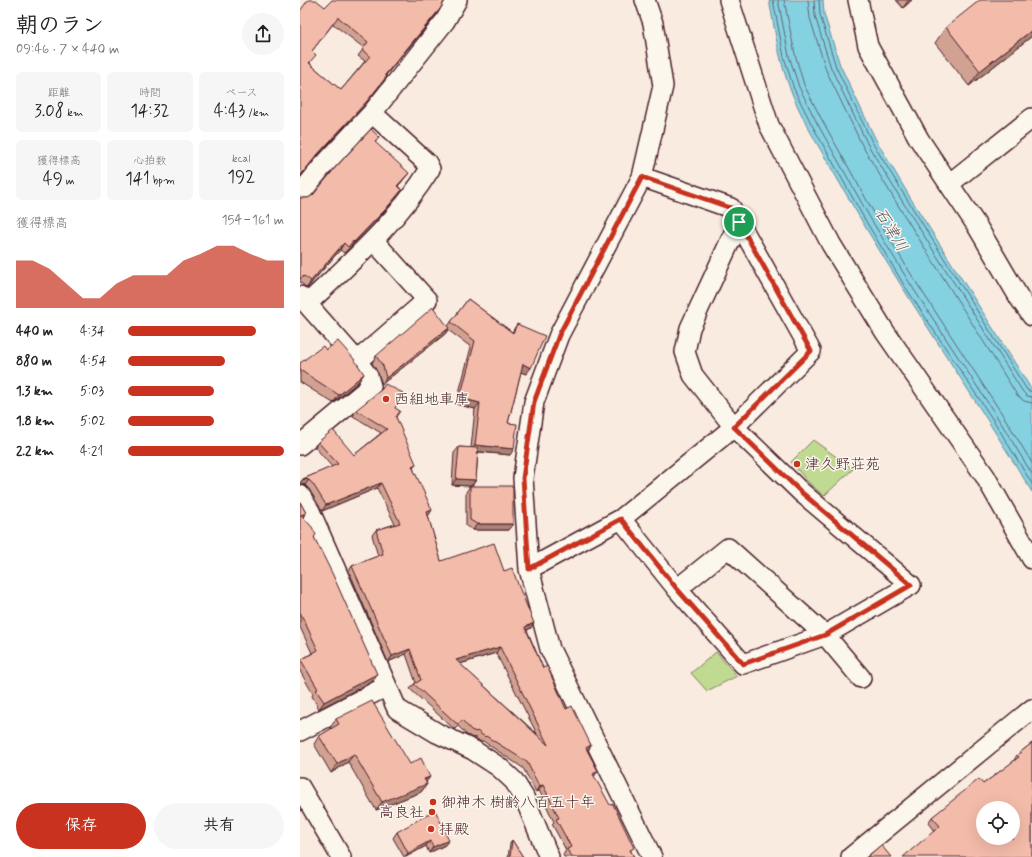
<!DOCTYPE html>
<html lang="ja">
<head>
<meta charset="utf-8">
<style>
	:root { --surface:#fff; --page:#f6f6f6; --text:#222; --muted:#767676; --accent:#c8321e }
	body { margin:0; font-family:Mynerve,"Klee One",sans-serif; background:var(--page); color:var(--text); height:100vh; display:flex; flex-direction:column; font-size:15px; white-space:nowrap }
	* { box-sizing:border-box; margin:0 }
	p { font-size:13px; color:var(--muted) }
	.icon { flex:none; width:22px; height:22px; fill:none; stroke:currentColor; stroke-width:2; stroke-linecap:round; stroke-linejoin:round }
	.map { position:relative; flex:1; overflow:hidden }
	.sheet { display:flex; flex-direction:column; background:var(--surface); width:300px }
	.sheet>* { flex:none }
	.fabs { position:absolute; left:676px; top:801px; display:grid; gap:8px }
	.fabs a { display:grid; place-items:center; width:44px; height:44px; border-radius:50%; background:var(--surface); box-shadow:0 4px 16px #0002; font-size:20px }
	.pin { position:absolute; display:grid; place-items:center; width:34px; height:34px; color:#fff; margin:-17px; border:2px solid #fff; border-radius:50%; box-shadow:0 1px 4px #0007 }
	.round { display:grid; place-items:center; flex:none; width:42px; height:42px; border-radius:21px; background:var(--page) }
	.headline { display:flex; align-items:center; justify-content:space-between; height:68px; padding:0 16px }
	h1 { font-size:22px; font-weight:600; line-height:30px }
	.metrics { display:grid; grid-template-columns:repeat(3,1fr); gap:6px; height:68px; padding:4px 16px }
	.metrics div { display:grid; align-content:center; border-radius:6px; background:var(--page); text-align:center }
	.metrics b { font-size:17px; font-weight:600 }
	.metrics small { font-size:11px; font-weight:400 }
	.metrics p { font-size:11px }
	.chart { height:112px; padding:8px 16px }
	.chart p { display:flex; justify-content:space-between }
	.chart svg { width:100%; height:72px; margin-top:4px; fill:var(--accent); opacity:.7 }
	.button { display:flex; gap:8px; margin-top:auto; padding:8px 16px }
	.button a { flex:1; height:46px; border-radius:24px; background:var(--accent); color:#fff; font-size:16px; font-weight:600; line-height:46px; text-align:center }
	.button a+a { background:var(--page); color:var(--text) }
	ul { padding:0 16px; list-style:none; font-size:13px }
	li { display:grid; grid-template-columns:64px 48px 1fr; align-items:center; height:30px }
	li i { height:10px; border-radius:5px; background:var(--accent) }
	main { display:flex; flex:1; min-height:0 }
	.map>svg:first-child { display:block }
</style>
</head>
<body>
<main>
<section class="sheet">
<div class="headline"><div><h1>朝のラン</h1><p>09:46 · 7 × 440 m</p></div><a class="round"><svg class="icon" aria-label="share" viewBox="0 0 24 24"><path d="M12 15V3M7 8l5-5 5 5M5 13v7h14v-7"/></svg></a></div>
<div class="metrics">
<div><p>距離</p><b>3.08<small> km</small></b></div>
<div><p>時間</p><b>14:32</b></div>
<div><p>ペース</p><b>4:43<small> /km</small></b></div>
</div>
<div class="metrics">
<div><p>獲得標高</p><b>49<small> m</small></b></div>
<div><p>心拍数</p><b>141<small> bpm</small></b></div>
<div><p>kcal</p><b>192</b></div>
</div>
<div class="chart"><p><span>獲得標高</span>154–161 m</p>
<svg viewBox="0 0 160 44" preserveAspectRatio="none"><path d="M0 44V15L10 15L20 20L30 29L40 38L50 38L60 29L70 24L80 24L90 24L100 15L110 11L120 6L130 6L140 11L150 15L160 15V44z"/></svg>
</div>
<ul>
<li><b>440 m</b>4:34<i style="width:82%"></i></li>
<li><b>880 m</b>4:54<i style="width:62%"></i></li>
<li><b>1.3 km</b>5:03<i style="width:55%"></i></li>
<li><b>1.8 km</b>5:02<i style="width:55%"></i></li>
<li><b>2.2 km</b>4:21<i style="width:100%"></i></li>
</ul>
<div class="button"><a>保存</a><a>共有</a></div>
</section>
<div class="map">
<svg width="732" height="857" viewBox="0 0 732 857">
	<rect width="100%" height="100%" fill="#f9ebdf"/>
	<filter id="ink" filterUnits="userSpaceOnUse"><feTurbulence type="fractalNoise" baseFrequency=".025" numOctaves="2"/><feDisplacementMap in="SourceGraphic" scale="8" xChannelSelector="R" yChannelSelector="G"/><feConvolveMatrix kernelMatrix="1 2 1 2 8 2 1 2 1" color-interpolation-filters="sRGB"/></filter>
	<g filter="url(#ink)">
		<path fill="#c0da91" stroke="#857c5e" d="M 513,440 L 553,469 L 524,496 L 509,483 L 491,462 Z
			M 416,652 L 437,676 L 407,691 L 391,673 Z"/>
		<path fill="#84d1e2" stroke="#6d8a99" d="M 469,0 L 523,0 L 524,14 L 540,65 L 576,140 L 611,199 L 732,390 L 732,492 C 670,389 601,291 542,187 C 524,155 504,124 491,91 C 479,62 475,30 469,0 Z"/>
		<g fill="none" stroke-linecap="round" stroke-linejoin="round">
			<path stroke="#616674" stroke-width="1" d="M 473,0 L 484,57 L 494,89 L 512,125 L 564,218 L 604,285 L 697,426 L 732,484
				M 478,0 L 489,56 L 499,87 L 517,123 L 569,216 L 609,282 L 701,423 L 732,474
				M 484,0 L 495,54 L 504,85 L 522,120 L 574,213 L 614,279 L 706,420 L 732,463
				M 508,0 L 510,18 L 526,70 L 563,147 L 599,207 L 717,395 L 724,401 L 732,403
				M 514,0 L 515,16 L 531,68 L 568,145 L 604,204 L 723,392 L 727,396 L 732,397
				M 519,0 L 520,15 L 536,67 L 572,142 L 608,201 L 727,390 L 732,392"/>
			<g stroke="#4a1f2b" stroke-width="22">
				<path id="minor" d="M 345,0 L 353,23 L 363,86 L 342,177 L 259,335 L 234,402 L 223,478 L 229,569 L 250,649 L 352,857
					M 429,0 L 469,125 L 531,244 L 585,332 L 685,476 L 732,559
					M 558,0 L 568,46 L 619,139 L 677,226 L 720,299 L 732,316
					M 649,184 L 732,118
					M 0,194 L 22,167 L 72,113 L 145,21 L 157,0
					M 0,296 L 57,361 L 68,376 L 71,386 L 0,445
					M 7,304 C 51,262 98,221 130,169 L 127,163 L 72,113
					M 57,361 L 127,300 L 74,241
					M 0,495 L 10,511 L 97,709 L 137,733 L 173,750 L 199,767 L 214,781 L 224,797 L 249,857
					M 321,519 L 377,589 L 443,664 L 525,635 L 611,585 L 501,492 L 434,427 L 393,375 L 385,352 L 390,328 L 439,222
					M 229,569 L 321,519 L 434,427 L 511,351 L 431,208 L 342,177
					M 377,589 L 428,548 L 525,635 L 561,678
					M 0,731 L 87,686
					M 0,787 L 41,857
					M 551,857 L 732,709"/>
			</g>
			<use href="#minor" stroke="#fbf7ec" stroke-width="19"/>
		</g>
		<path fill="#d1a191" stroke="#4a1f2b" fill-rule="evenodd" d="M 596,0 L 612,0 L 603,8 Z
			M 732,0 L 732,36 L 669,86 L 635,43 L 646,27 Z
			M 25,7 L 136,15 L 86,75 L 87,76 L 82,82 L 64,106 L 13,160 L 0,11 ZM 33,24 L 64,48 L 58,56 L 65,61 L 41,90 L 10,64 L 12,51 Z
			M 79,137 L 75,143 L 104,179 L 98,186 L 102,190 L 98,196 L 80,216 L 49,248 L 44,253 L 40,250 L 7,288 L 0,282 L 0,197 L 2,198 L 8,198 L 13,195 Z
			M 168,299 L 212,332 L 217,324 L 226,374 L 221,372 L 208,423 L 210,455 L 178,452 L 176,480 L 172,486 L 208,530 L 173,530 L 166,526 L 166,492 L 170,486 L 152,485 L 154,453 L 159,447 L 171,448 L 175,409 L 156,404 L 171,347 L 148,330 L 145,334 L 82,384 L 78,373 L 72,363 L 76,356 L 148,326 Z
			M 26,350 L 64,374 L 58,382 L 33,403 L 0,382 L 0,363 Z
			M 95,408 L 96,417 L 129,515 L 128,516 L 141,561 L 204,571 L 231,628 L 227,630 L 243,668 L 266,709 L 291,745 L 288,751 L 294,777 L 334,857 L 264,857 L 263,855 L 266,850 L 252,824 L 254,822 L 239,790 L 236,792 L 223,768 L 183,741 L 181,742 L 174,737 L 173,738 L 167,735 L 158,726 L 155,729 L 153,728 L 110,689 L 114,684 L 116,683 L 106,654 L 88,662 L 49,571 L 52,566 L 78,556 L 72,535 L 76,530 L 95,524 L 77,488 L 22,511 L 9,489 L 5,485 L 0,484 L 0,483 L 3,479 L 32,467 L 15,447 L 18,442 L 54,455 L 81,433 L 53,416 L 56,410 ZM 196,653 L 237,734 L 160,664 Z
			M 0,502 L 6,513 L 3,517 L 14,537 L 73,681 L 19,709 L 12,696 L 13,694 L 0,671 L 0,661 L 1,660 L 12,653 L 0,627 Z
			M 36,719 L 110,764 L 126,782 L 127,784 L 121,792 L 76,810 L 48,762 L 31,773 L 14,744 L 19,736 L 31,729 L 30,728 Z
			M 732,743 L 732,857 L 634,831 L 628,823 L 632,817 L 683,784 L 713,762 L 717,755 Z
			M 97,832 L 145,845 L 129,853 L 126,846 L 106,857 L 104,857 L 93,838 Z
			M 212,840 L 223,857 L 208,857 L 210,844 Z"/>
		<path fill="#aa8376" stroke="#4a1f2b" d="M 609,0 L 612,0 L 603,8 L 607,2 Z
			M 140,9 L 136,15 L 81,81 L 85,75 Z
			M 732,30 L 732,36 L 669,86 L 680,71 Z
			M 87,76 L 64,106 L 13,160 L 0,177 L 0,176 L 18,154 Z
			M 109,173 L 104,179 L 93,192 L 97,186 Z
			M 102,190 L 98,196 L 80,216 L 49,248 L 54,242 Z
			M 44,243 L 40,250 L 7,288 L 11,281 Z
			M 149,328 L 145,334 L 82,384 L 86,378 Z
			M 223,364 L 231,368 L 226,374 L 218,371 Z
			M 64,374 L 58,382 L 33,403 L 39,395 Z
			M 160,398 L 180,403 L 175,409 L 156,404 Z
			M 175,445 L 214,449 L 210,455 L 171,451 Z
			M 116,464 L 112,470 L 112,466 Z
			M 3,479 L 9,480 L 5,485 L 0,484 L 0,483 Z
			M 156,479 L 176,480 L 171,486 L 152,485 Z
			M 81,483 L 77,488 L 22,511 L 26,505 Z
			M 132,510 L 129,515 L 123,517 L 127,512 Z
			M 6,513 L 1,519 L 1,515 Z
			M 177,524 L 213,524 L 208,530 L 173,530 Z
			M 234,623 L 231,628 L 222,632 L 225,627 Z
			M 200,647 L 196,653 L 153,666 L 156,660 Z
			M 110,649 L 106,654 L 88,662 L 92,656 Z
			M 77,674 L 73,681 L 19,709 L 24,702 Z
			M 291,745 L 288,751 L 286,748 Z
			M 54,754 L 48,762 L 31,773 L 37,764 Z
			M 298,771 L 294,777 L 293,774 Z
			M 130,777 L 124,785 L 127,784 L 121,792 L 76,810 L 82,802 Z
			M 243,785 L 239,790 L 236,792 L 239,786 Z
			M 149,840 L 145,845 L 129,853 L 133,847 Z
			M 130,841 L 126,846 L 105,857 L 108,853 Z"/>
		<path fill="#f3bba9" stroke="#4a1f2b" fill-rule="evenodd" d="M 8,0 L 16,0 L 25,7 L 32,0 L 145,0 L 140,9 L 85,75 L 87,76 L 68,100 L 18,154 L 0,176 L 0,11 ZM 38,17 L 68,42 L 62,50 L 70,56 L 41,90 L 9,63 L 16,55 L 12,51 Z
			M 680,0 L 732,0 L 732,30 L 680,71 L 646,27 Z
			M 71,129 L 79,137 L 75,142 L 109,173 L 97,186 L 102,190 L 85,210 L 54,242 L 53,241 L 48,247 L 44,243 L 11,281 L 4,276 L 0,279 L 0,197 L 2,198 L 8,198 L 13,195 L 35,168 Z
			M 168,299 L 213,333 L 217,324 L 245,336 L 231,368 L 223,364 L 208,423 L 217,424 L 214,449 L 175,445 L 180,403 L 160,398 L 175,341 L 151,322 Z
			M 133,307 L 149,328 L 86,378 L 83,366 L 76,356 Z
			M 38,341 L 54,359 L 64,374 L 39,395 L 0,370 L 0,363 L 23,346 L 26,350 Z
			M 85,384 L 103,393 L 95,408 L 100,411 L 96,417 L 116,464 L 112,466 L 132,510 L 127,512 L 141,561 L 194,543 L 204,571 L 212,568 L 219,587 L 234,623 L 225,627 L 243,668 L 247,666 L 266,709 L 272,706 L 291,745 L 286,748 L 298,771 L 293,774 L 310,805 L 313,804 L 334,848 L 330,850 L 334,857 L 271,857 L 267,849 L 271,847 L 256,819 L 259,818 L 243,785 L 239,786 L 227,762 L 186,736 L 185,737 L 177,731 L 176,732 L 171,730 L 162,720 L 159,724 L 156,723 L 114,684 L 121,680 L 110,649 L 92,656 L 52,566 L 83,554 L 76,530 L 100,523 L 81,483 L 26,505 L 13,484 L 9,480 L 3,479 L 38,464 L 18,442 L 33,430 L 54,455 L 87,429 L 56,410 L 82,389 ZM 200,647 L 248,745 L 156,660 Z
			M 159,447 L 178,448 L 176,480 L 156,479 Z
			M 170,486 L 213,486 L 213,524 L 177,524 L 170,520 Z
			M 0,502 L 6,513 L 1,515 L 12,527 L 16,535 L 14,537 L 32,573 L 77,674 L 24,702 L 16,690 L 18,689 L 1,660 L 18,650 L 0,612 Z
			M 72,701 L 110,764 L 121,758 L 130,777 L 124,779 L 127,784 L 82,802 L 54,754 L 37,764 L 19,736 L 39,724 L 36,719 Z
			M 732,743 L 732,857 L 603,857 L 640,826 L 632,817 L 679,779 L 683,784 L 719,757 L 717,755 ZM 683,808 L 713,808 L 713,838 L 683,838 Z
			M 135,810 L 149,840 L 133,847 L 130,841 L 108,853 L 97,832 Z
			M 212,840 L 223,857 L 210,857 Z
			M 581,845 L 591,857 L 567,857 Z"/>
	</g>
	<g fill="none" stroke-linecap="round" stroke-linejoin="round" filter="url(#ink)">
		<g stroke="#fff" stroke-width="8">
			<path id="route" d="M 342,177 L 431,208 L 511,351 L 434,427 L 501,492 L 611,585 L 525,635 L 443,664 L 377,589 L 321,519 L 229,569 L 223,478 L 234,402 L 259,335 Z"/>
		</g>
		<use href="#route" stroke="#c8321e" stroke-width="5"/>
	</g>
	<g fill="#c8321e" stroke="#fbf7ec" stroke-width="1.5">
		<circle cx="86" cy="399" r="4"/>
		<circle cx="497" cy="464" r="4"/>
		<circle cx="133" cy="802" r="4"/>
		<circle cx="132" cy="812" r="4"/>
		<circle cx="131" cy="829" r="4"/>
	</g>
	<g text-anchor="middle" stroke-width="3" stroke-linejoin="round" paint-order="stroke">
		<g font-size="15" fill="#4a1f2b" stroke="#fbf7ec" text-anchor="start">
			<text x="94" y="404">西組地車庫</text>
			<text x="505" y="469">津久野荘苑</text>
			<text x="141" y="807">御神木 樹齢八百五十年</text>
			<text x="124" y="817" text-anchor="end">高良社</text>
			<text x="139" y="834">拝殿</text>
		</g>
		<g font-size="16" font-style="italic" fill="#5b5462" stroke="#fbf7ec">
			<text transform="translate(592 229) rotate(59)" y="6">石津川</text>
		</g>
	</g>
</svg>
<div class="fabs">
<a><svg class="icon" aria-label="locate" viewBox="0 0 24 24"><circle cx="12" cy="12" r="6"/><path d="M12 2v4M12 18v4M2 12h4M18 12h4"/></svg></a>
</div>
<div class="pin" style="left:439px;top:222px;background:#1e9e55"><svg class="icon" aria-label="arrive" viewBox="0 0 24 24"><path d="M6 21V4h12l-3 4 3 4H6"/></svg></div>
</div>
</main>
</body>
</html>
